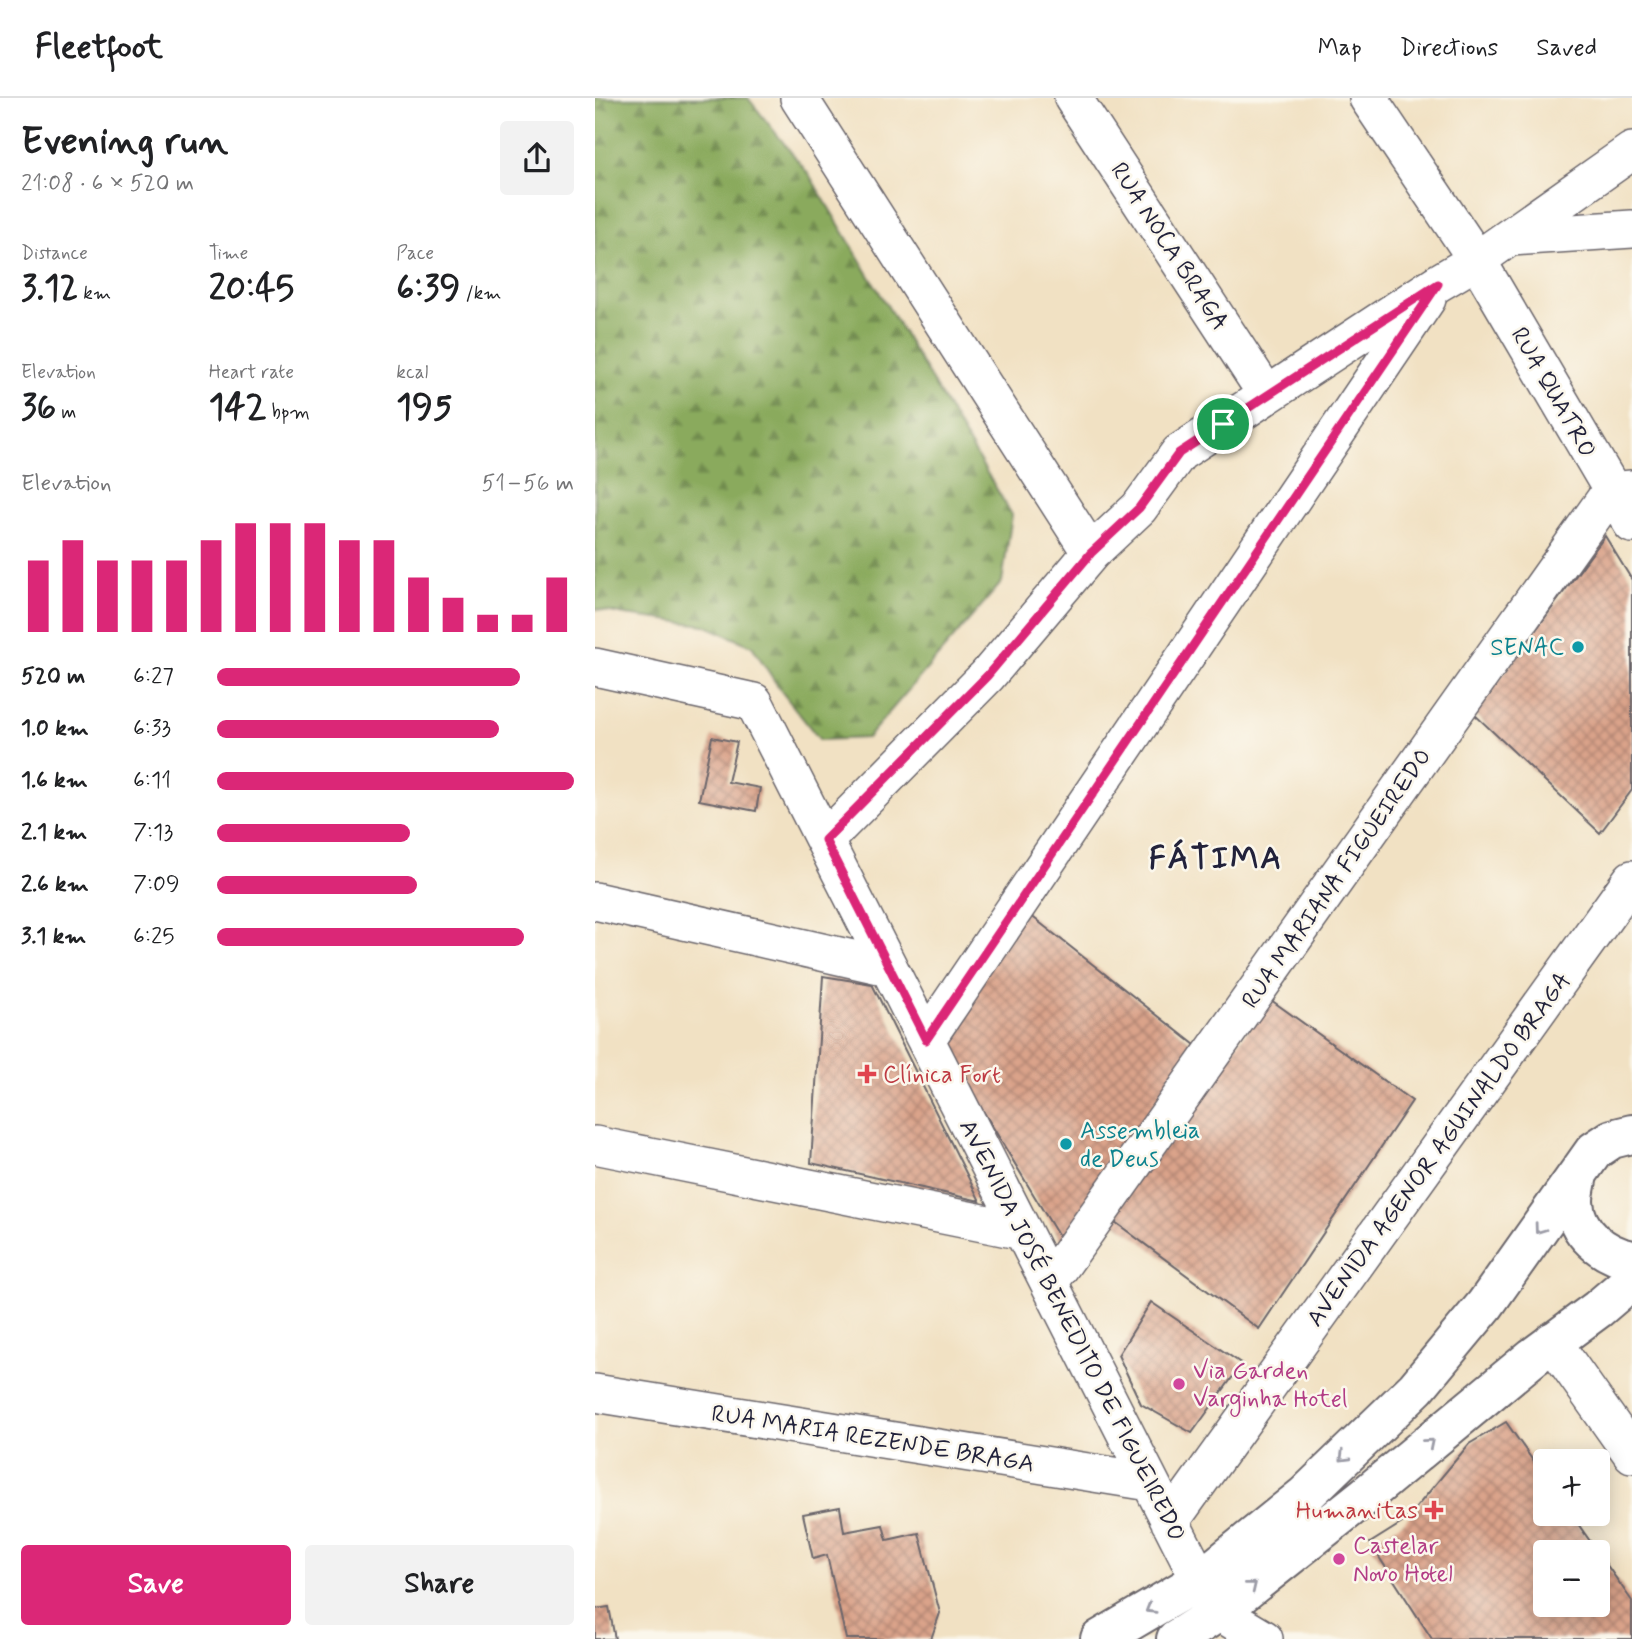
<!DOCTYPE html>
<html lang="en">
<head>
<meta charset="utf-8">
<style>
	:root { --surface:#fff; --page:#f2f2f2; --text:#202124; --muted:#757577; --line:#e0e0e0; --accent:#db2777 }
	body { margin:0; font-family:Mynerve,sans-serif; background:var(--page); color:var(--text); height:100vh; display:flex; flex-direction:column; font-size:26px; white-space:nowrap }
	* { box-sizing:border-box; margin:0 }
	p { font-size:23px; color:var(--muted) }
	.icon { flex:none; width:38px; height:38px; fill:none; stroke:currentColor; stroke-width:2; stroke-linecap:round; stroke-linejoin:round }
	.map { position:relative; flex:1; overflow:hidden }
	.drawer { display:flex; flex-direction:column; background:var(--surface); width:595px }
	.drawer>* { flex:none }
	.tools { position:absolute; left:938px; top:1351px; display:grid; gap:14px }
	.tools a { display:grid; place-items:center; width:77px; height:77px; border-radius:7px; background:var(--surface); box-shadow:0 4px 18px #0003; font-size:35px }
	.pin { position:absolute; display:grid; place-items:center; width:60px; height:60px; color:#fff; margin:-30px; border:4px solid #fff; border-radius:50%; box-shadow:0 2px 7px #0007 }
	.round { display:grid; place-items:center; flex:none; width:74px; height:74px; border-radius:7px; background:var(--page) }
	.headline { display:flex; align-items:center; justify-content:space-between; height:119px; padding:0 21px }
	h1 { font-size:38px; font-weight:700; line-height:52px }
	.stats { display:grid; grid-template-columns:repeat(3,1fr); gap:10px; height:119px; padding:7px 21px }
	.stats div { display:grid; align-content:center }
	.stats b { font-size:35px; font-weight:700 }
	.stats small { font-size:19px; font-weight:400 }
	.stats p { font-size:19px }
	.chart { height:196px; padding:14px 21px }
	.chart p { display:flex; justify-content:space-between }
	.chart svg { width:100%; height:126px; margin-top:7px; stroke:var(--accent); stroke-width:6 }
	.action { display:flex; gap:14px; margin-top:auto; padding:14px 21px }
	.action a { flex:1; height:80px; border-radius:7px; background:var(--accent); color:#fff; font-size:28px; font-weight:700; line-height:80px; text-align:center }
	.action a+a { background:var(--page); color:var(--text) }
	ul { padding:0 21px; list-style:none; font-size:23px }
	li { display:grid; grid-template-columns:112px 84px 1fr; align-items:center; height:52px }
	li i { height:18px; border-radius:9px; background:var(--accent) }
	header { display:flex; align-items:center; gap:42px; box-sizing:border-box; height:98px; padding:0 35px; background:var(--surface); border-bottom:2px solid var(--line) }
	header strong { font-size:33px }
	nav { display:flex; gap:38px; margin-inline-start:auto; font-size:24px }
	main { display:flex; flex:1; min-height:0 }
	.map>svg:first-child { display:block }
</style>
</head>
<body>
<header>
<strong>Fleetfoot</strong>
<nav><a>Map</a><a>Directions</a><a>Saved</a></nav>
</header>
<main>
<section class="drawer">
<div class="headline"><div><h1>Evening run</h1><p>21:08 · 6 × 520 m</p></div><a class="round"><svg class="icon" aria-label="share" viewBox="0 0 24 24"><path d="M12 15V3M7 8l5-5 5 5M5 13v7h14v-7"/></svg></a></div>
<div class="stats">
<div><p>Distance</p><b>3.12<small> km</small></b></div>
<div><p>Time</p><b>20:45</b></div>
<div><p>Pace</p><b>6:39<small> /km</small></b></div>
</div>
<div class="stats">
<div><p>Elevation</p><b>36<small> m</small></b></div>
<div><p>Heart rate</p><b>142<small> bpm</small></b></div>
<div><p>kcal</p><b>195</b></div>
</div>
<div class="chart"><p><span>Elevation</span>51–56 m</p>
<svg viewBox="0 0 160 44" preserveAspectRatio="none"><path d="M5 44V19M15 44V12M25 44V19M35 44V19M45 44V19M55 44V12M65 44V6M75 44V6M85 44V6M95 44V12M105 44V12M115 44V25M125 44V32M135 44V38M145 44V38M155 44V25"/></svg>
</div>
<ul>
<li><b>520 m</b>6:27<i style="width:85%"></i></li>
<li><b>1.0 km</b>6:33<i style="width:79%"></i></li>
<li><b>1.6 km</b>6:11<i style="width:100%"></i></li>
<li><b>2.1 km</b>7:13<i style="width:54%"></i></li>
<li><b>2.6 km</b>7:09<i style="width:56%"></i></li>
<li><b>3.1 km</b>6:25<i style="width:86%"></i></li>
</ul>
<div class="action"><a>Save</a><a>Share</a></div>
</section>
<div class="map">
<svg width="1037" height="1541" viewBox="0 0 1037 1541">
	<defs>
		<pattern id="forest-firs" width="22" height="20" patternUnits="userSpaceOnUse" patternTransform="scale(1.75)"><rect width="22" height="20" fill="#8aaa5d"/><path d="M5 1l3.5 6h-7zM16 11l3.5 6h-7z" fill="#708a4e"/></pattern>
		<pattern id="building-cross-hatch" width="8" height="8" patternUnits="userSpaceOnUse" patternTransform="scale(1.75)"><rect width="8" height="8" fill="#daa38a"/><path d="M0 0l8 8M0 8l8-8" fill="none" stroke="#b08472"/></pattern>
	</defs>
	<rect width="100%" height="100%" fill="#fbf7ec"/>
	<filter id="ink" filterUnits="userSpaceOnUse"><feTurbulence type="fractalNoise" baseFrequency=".0143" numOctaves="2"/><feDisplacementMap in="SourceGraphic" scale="14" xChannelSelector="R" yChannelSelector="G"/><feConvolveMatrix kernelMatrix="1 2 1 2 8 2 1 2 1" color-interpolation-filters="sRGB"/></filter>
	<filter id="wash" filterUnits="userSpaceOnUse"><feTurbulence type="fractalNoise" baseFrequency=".00686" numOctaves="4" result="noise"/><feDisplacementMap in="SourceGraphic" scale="28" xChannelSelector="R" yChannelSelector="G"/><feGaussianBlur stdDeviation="1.57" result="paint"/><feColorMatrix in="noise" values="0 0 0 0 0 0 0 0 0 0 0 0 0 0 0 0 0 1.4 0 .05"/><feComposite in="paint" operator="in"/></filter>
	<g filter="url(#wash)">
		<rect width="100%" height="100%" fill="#f1e1c3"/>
		<path fill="url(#forest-firs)" stroke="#56664c" stroke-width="2" d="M 0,0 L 153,0 L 215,78 L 417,417 L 407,484 L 272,640 L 225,642 L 186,593 L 157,548 L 109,527 L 30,517 L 0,511 Z"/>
		<g id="blocks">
			<path fill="url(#building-cross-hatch)" fill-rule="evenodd" d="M 1010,438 L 1037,482 L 1037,692 L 1005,735 L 879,616 Z
				M 117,639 L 142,644 L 133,684 L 165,690 L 161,713 L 104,702 Z
				M 430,813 L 600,947 L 467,1144 L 343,938 Z
				M 228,878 L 277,886 L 385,1103 L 216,1065 Z
				M 676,902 L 817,1003 L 664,1231 L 512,1118 Z
				M 556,1204 L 647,1266 L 597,1335 L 546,1306 L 523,1257 Z
				M 911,1324 L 950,1380 L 950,1416 L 976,1416 L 1037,1503 L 1037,1541 L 837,1541 L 775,1445 L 810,1423 L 874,1346 ZM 950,1454 L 1003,1454 L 1003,1507 L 950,1507 Z
				M 245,1409 L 249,1434 L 288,1427 L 292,1442 L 324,1435 L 345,1515 L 336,1541 L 251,1541 L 232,1457 L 218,1461 L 208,1416 Z
				M 14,1509 L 20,1541 L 0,1541 L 0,1511 Z"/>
		</g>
	</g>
	<g filter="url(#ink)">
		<use href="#blocks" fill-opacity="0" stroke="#6a656b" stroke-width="2"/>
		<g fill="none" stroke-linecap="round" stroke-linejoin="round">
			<g stroke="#6a656b" stroke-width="40">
				<path id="minor" d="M 204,0 L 496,455
					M 478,0 L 672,297
					M 773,0 L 882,162 L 1037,426
					M 916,139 L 1037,131
					M 0,569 L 159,604 L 605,1482
					M 230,742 L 392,578 L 496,455 L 544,410 L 584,355 L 843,185 L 882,162 L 1037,53
					M 0,803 L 293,869
					M 331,942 L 832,201
					M 0,1047 L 428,1133
					M 454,1185 L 1016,393 L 1037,391
					M 957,1243 L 1037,1356
					M 0,1295 L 555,1384
					M 575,1424 L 1037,781
					M 624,1514 L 669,1541"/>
			</g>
			<g stroke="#6a656b" stroke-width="42">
				<path id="major" d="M 983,1076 C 982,1084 979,1094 979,1103 C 980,1135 1009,1157 1037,1162
					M 505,1541 L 605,1482 L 710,1397 L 821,1290 L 890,1207 L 999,1053 L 1017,1041 L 1037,1036
					M 581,1541 L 624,1514 L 770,1398 L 938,1259 L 1003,1211 L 1037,1182"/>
			</g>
			<use href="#minor" stroke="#fff" stroke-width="37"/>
			<use href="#major" stroke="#fff" stroke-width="38"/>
		</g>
		<defs><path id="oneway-chevron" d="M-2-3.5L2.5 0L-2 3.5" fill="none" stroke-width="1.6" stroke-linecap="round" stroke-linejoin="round" transform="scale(1.75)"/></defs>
		<g stroke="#9c9ca7">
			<use href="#oneway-chevron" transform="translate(944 1131) rotate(126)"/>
			<use href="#oneway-chevron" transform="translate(834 1345) rotate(-40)"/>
			<use href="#oneway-chevron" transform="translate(749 1359) rotate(136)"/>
			<use href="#oneway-chevron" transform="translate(657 1488) rotate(-39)"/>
			<use href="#oneway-chevron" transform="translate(555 1511) rotate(149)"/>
		</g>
	</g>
	<g fill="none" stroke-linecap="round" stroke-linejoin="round" filter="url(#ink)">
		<g stroke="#fff" stroke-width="14">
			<path id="route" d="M 843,186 L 331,942 L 230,742 L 392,578 L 496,455 L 544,410 L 584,355 Z"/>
		</g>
		<use href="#route" stroke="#db2777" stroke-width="9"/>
	</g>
	<g fill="#0f9aa8" stroke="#fbf7ec" stroke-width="2.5">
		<circle cx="983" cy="549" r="7"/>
		<circle cx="471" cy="1046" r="7"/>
	</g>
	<g fill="#e0444e" stroke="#fbf7ec" stroke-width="2.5">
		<path d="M268.5 965.5h7v7h7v7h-7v7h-7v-7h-7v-7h7z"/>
		<path d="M835.5 1401.5h7v7h7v7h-7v7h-7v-7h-7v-7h7z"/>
	</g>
	<g fill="#d1479c" stroke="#fbf7ec" stroke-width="2.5">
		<circle cx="584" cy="1286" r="7"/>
		<circle cx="744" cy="1461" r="7"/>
	</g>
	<g text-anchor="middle" stroke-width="5" stroke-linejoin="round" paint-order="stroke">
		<g font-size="24" fill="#22223b" stroke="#fbf7ec">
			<text transform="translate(575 148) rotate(57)" y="8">RUA NOCA BRAGA</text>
			<text transform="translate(959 294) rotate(60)" y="8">RUA QUATRO</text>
			<text transform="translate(741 780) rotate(-55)" y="8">RUA MARIANA FIGUEIREDO</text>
			<text transform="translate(843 1051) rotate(-54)" y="8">AVENIDA AGENOR AGUINALDO BRAGA</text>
			<text transform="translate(478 1232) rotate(63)" y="8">AVENIDA JOSÉ BENEDITO DE FIGUEIREDO</text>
			<text transform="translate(278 1340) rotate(9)" y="8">RUA MARIA REZENDE BRAGA</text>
		</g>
		<g font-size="24" fill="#0d838f" stroke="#fbf7ec" text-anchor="end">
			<text x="969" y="557">SENAC</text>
			<text x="485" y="1040" text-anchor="start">Assembleia<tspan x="485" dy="28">de Deus</tspan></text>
		</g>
		<g font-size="24" fill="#be3a42" stroke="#fbf7ec" text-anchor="start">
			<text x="288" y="984">Clínica Fort</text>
			<text x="823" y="1420" text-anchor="end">Humanitas</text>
		</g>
		<g font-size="24" fill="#b23c85" stroke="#fbf7ec" text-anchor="start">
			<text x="598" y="1280">Via Garden<tspan x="598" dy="28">Varginha Hotel</tspan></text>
			<text x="758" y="1455">Castelar<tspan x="758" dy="28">Novo Hotel</tspan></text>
		</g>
		<g font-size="32" font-weight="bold" letter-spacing="2" fill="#22223b" stroke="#fbf7ec">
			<text x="621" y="770">FÁTIMA</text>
		</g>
	</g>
</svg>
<div class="tools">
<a>+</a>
<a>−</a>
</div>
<div class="pin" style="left:628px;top:326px;background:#1e9e55"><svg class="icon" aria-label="arrive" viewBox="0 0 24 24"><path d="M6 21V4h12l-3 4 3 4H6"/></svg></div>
</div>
</main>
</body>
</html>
